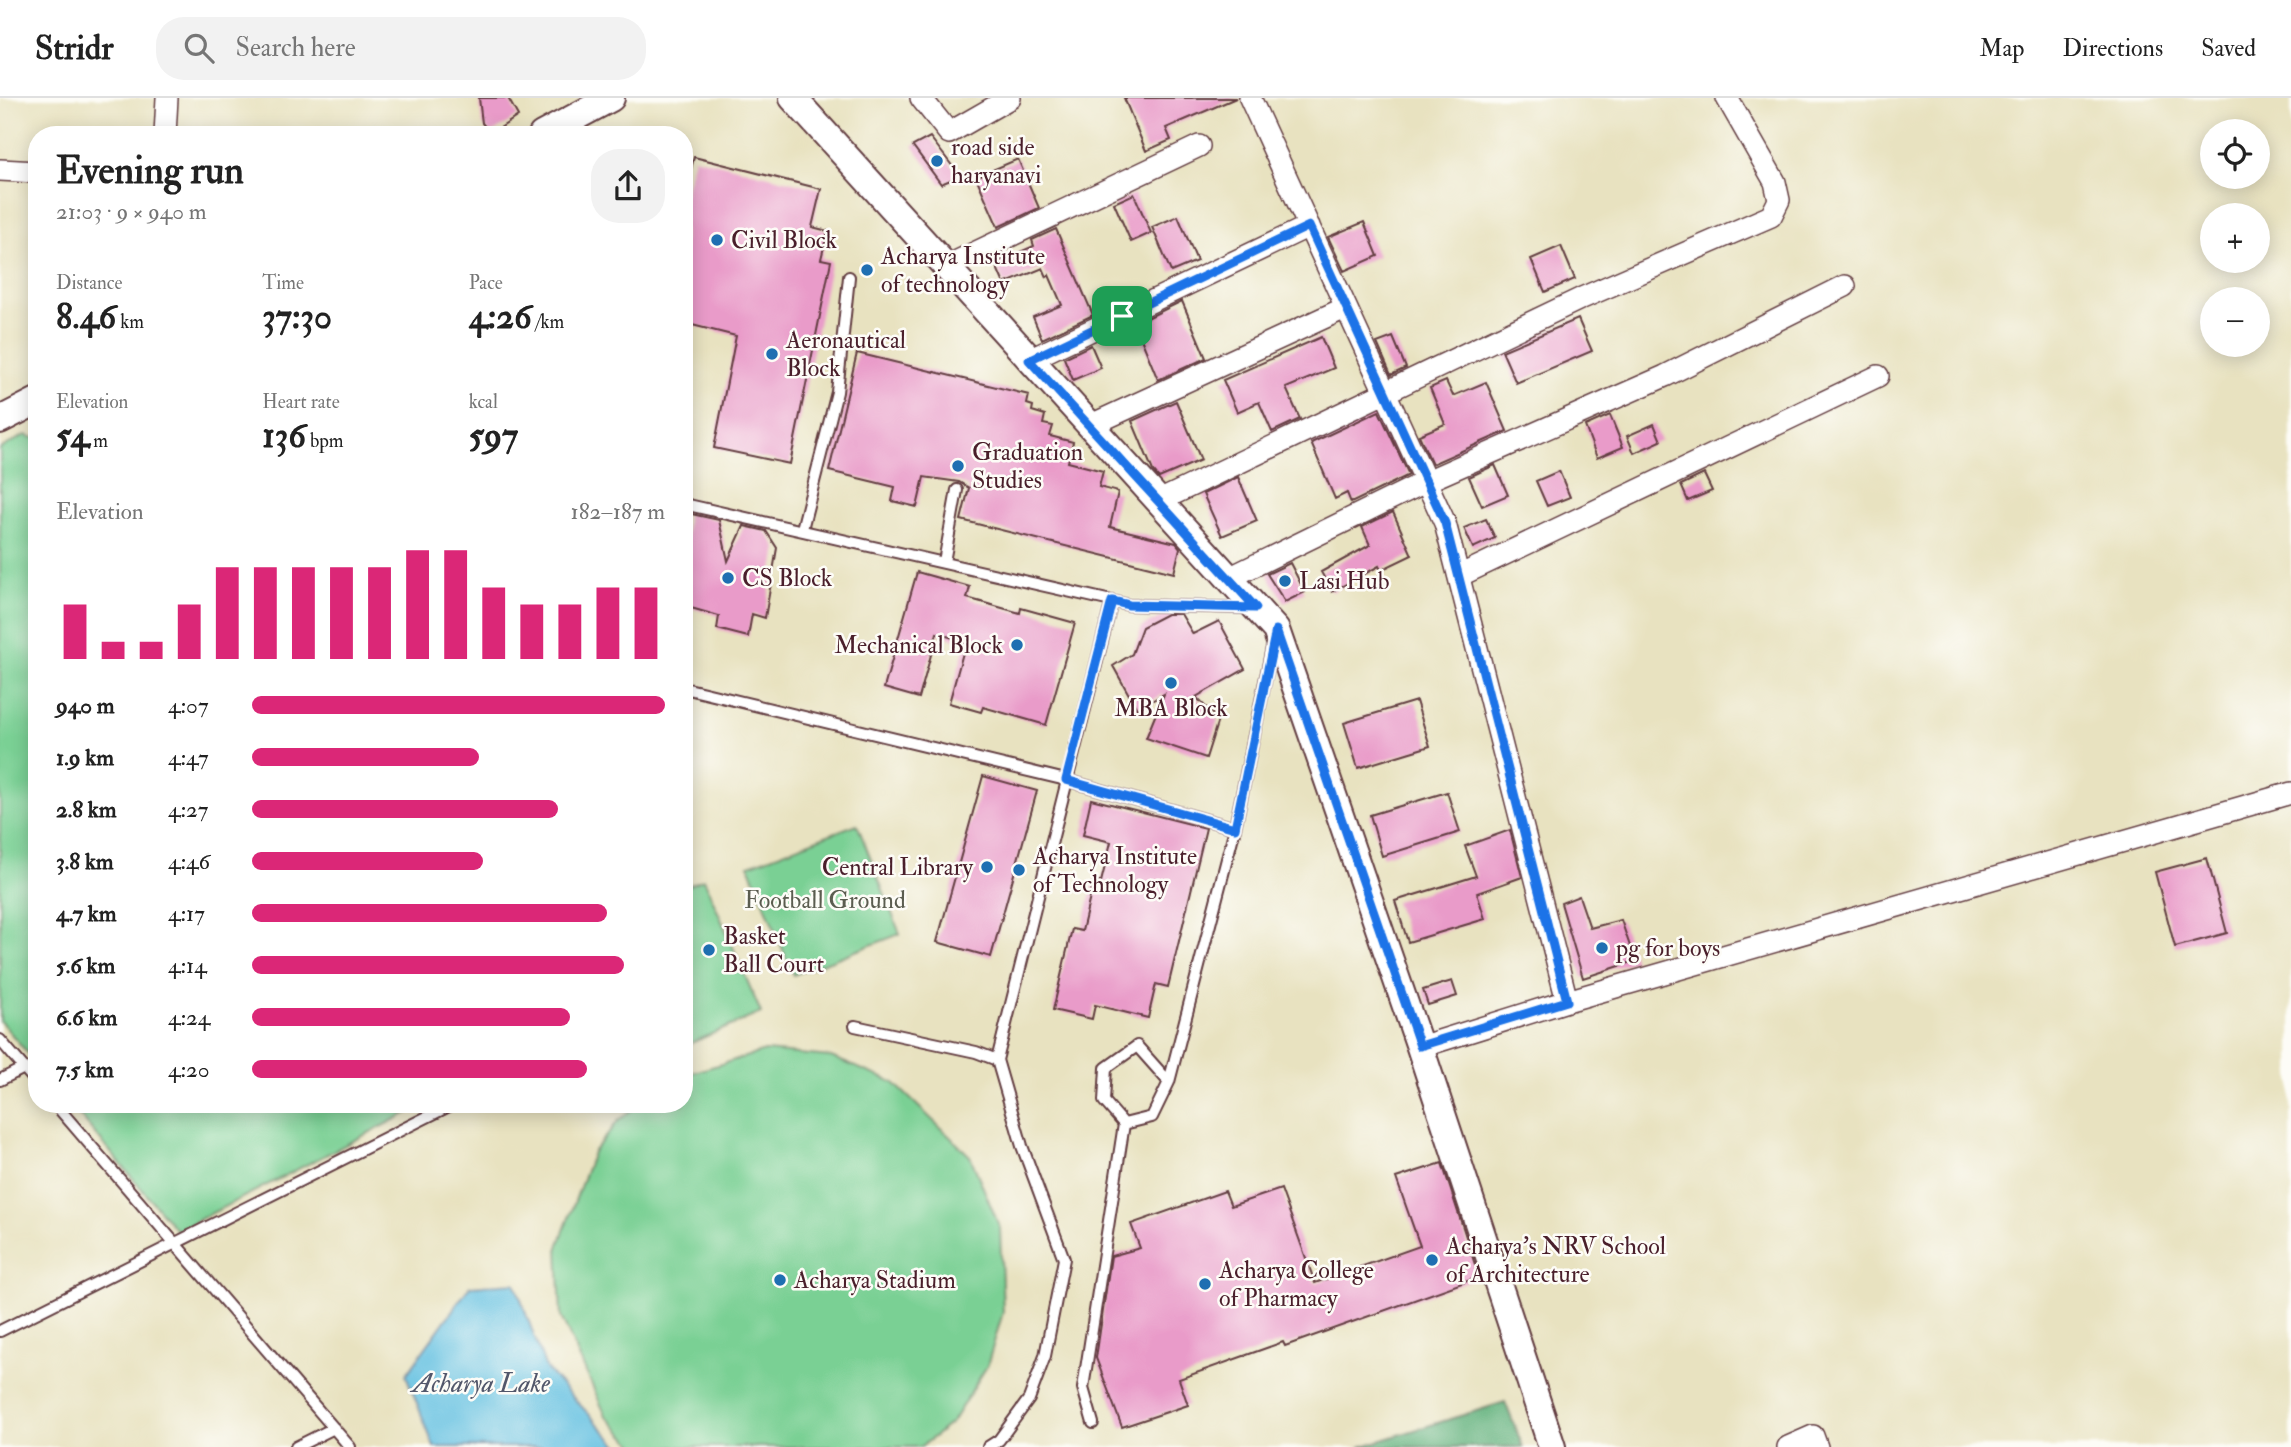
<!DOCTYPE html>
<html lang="en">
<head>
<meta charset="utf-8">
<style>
	:root { --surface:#fff; --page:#f2f2f2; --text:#222; --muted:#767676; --line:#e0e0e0; --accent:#db2777 }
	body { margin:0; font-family:"IM FELL Double Pica",serif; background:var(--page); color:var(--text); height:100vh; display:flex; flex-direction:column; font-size:26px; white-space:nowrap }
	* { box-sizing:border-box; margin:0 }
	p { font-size:23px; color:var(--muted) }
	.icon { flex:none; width:38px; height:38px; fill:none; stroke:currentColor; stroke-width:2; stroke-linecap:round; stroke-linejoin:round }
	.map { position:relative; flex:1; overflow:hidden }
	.side { position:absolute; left:28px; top:28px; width:665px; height:987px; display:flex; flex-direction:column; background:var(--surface); border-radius:28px; box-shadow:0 4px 18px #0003 }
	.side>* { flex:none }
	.controls { position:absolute; left:2200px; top:21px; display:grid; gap:14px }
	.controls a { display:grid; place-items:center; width:70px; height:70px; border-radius:50%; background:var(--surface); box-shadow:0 4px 18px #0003; font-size:35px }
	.pin { position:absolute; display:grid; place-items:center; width:60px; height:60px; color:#fff; margin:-30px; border-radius:14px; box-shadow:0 4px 10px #0006 }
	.round { display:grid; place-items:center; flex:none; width:74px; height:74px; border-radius:28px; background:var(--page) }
	.head { display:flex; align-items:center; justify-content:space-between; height:119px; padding:0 28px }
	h1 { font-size:38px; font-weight:700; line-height:52px }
	.stats { display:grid; grid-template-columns:repeat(3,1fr); gap:10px; height:119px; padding:7px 28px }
	.stats div { display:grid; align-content:center }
	.stats b { font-size:35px; font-weight:700 }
	.stats small { font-size:19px; font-weight:400 }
	.stats p { font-size:19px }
	.chart { height:196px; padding:14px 28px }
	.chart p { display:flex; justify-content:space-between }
	.chart svg { width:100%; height:126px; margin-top:7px; stroke:var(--accent); stroke-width:6 }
	ul { padding:0 28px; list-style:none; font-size:23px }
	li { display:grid; grid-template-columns:112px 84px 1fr; align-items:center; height:52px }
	li i { height:18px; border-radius:9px; background:var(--accent) }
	header { display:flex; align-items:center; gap:42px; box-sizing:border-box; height:98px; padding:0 35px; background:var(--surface); border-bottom:2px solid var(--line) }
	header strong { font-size:33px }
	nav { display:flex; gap:38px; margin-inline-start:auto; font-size:24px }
	.search { width:490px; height:63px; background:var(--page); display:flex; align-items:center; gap:18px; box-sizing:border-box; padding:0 24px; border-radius:28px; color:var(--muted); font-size:26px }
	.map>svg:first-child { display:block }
</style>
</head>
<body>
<header>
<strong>Stridr</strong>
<div class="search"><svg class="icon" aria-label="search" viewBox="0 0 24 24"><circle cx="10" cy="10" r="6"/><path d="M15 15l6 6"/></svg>Search here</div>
<nav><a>Map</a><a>Directions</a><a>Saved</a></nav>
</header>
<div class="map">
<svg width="2291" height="1349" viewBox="0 0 2291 1349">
	<rect width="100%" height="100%" fill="#fdfcf7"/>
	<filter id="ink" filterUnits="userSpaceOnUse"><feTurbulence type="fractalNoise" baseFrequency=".0143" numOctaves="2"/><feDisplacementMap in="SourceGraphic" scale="14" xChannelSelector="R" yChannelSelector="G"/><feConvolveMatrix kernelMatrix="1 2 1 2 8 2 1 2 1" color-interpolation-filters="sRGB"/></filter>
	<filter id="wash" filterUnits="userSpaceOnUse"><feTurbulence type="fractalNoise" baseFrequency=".00686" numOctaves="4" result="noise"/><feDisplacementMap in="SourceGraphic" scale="28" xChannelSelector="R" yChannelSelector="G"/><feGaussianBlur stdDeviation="1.57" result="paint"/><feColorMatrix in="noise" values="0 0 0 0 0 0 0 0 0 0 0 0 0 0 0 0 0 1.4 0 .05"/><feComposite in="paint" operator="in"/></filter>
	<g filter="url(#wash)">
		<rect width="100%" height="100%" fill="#e8e2c0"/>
		<path fill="#7ad094" stroke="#627860" stroke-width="2" d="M 25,337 L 37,341 L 37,966 L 0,923 L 0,351 Z
			M 857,726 L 900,836 L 793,877 L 749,767 Z
			M 704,781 L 761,915 L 684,948 L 684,789 Z
			M 765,953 L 831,959 L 893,984 L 970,1058 L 1000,1130 L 1003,1214 L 987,1268 L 952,1324 L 921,1349 L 636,1349 L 606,1318 L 561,1219 L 558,1149 L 593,1054 L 619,1022 L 639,1006 L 684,1006 L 684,977 Z
			M 70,1006 L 425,1006 L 177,1133 Z"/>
		<path fill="#63b27e" stroke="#566854" stroke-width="2" d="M 1505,1304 L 1523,1349 L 1360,1349 Z"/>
		<path fill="#62c0e1" stroke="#567086" stroke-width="2" d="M 515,1185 L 546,1271 L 620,1349 L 434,1349 L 406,1277 L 470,1188 Z"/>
		<g id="blocks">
			<path fill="#e99bc9" d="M 479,0 L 508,0 L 518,18 L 491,36 L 482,25 Z
				M 1124,0 L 1236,0 L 1166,30 L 1171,42 L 1146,53 Z
				M 930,39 L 960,78 L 941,86 L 913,48 Z
				M 694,59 L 821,91 L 812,129 L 828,133 L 821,161 L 831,163 L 790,366 L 714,350 L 736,238 L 684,225 L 684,99 Z
				M 1018,61 L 1039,110 L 998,129 L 976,79 Z
				M 1134,96 L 1151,135 L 1131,144 L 1114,105 Z
				M 1178,118 L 1197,163 L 1171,174 L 1152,129 Z
				M 1364,124 L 1378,158 L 1344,173 L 1328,139 Z
				M 1056,131 L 1093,217 L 1042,241 L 1033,219 L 1062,207 L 1049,177 L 1047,179 L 1043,170 L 1004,186 L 995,165 L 1034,148 L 1032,142 Z
				M 1561,148 L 1575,181 L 1545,194 L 1531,161 Z
				M 1182,203 L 1206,260 L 1158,282 L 1135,226 Z
				M 1578,221 L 1592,253 L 1516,285 L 1502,253 Z
				M 1321,239 L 1334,270 L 1286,290 L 1300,321 L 1272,334 L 1259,304 L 1237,314 L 1223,282 Z
				M 1393,239 L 1406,270 L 1391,277 L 1377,245 Z
				M 1091,247 L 1101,270 L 1073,282 L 1064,260 Z
				M 857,255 L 1029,297 L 1027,306 L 1033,308 L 1032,313 L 1045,317 L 1043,326 L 1053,328 L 1050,338 L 1073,344 L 1068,364 L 1103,373 L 1099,389 L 1118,394 L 1110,429 L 1176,445 L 1180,450 L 1174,475 L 961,422 L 969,390 L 959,384 L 924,379 L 917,409 L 892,403 L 895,389 L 829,373 Z
				M 1446,283 L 1453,298 L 1486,284 L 1507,333 L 1432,366 L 1419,337 L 1445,326 L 1430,290 Z
				M 1176,303 L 1201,362 L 1159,380 L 1153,373 L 1132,323 Z
				M 1379,313 L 1409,377 L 1351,405 L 1347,395 L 1335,401 L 1311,345 Z
				M 1610,317 L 1623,349 L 1597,360 L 1585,328 Z
				M 1654,326 L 1661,343 L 1634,355 L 1627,338 Z
				M 1495,367 L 1508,397 L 1482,408 L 1469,379 Z
				M 1559,373 L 1570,399 L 1547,408 L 1536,383 Z
				M 1704,376 L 1712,393 L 1688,403 L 1681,387 Z
				M 1238,379 L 1257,423 L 1222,438 L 1203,396 Z
				M 1393,414 L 1412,457 L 1381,472 L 1379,468 L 1332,494 L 1321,474 L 1370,447 L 1362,429 Z
				M 687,415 L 719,422 L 728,463 L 744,428 L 766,433 L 777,450 L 765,520 L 752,516 L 748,539 L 717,531 L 719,518 L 684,508 Z
				M 1486,421 L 1495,440 L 1473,450 L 1464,430 Z
				M 1290,465 L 1305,494 L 1285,504 L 1267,476 Z
				M 917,474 L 970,489 L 967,500 L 1020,515 L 1021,510 L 1075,525 L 1046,627 L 983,609 L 981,614 L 949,605 L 966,544 L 937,535 L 919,600 L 884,590 Z
				M 1167,516 L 1181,516 L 1193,536 L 1219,523 L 1245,571 L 1196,599 L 1218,622 L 1206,660 L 1146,640 L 1164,596 L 1137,611 L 1113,568 L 1132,556 L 1142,529 Z
				M 1416,603 L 1430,648 L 1358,670 L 1344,625 Z
				M 983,678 L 1037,693 L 991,859 L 937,844 Z
				M 1447,694 L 1460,734 L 1382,758 L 1370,717 Z
				M 1091,701 L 1206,730 L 1168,889 L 1156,886 L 1148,920 L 1095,907 L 1092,921 L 1053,912 L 1072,831 L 1082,833 L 1094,782 L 1101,784 L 1111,744 L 1083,737 Z
				M 1510,732 L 1522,779 L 1477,795 L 1485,821 L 1408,844 L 1395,803 L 1476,778 L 1465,748 Z
				M 2207,760 L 2227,835 L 2175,849 L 2155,774 Z
				M 1579,798 L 1590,830 L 1621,822 L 1635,863 L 1583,880 L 1561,805 Z
				M 1452,883 L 1457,898 L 1428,907 L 1423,892 Z
				M 1442,1065 L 1479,1179 L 1285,1248 L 1283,1244 L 1179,1281 L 1188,1307 L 1122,1329 L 1096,1260 L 1111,1158 L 1140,1150 L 1131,1126 L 1225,1093 L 1231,1108 L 1281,1091 L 1315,1185 L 1420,1148 L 1396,1080 Z"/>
		</g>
	</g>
	<g filter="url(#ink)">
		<use href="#blocks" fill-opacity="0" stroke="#623c41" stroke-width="2"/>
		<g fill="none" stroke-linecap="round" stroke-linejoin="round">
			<g stroke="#623c41" stroke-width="14">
				<path id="service" d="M 684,406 L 1129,507 L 1250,510
					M 802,431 L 837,294 L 849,179
					M 944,464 L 957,392
					M 684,590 L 1066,682 L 1235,730
					M 855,928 L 976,954 L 997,962
					M 0,942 L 37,985
					M 0,982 L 24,970
					M 55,1006 L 350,1349
					M 1124,1026 L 1104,1003 L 1106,970 L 1137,948 L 1169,984
					M 0,1233 L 453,1006
					M 1093,1325 L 1083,1290 L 1124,1026 L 1152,1019 L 1169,984 L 1235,730 L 1273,545
					M 296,1349 L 334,1330
					M 988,1349 L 999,1342 L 1029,1301 L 1045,1258 L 1064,1161 L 1022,1048 L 997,962 L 1112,503"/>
			</g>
			<g stroke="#623c41" stroke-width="24">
				<path id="minor" d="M 921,0 L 949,35 L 1010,0
					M 1250,0 L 1445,425 L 1567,903
					M 165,37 L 167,0
					M 0,72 L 37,74
					M 947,168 L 1199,48
					M 1029,262 L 1309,128
					M 1089,328 L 1345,210
					M 1157,404 L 1582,200 L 1771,118 L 1779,102 L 1775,84 L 1727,0
					M 1461,477 L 1878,278
					M 1229,480 L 1427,383 L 1665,278 L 1845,188
					M 1420,949 L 1567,903 L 2291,695
					M 1788,1349 L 1813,1338 L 1817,1349"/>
			</g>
			<g stroke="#623c41" stroke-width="30">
				<path id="tertiary" d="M 793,0 L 1276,532 L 1420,949 L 1552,1349
					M 542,37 L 611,0
					M 0,322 L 37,303"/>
			</g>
			<use href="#service" stroke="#fff" stroke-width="10"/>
			<use href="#minor" stroke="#fff" stroke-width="21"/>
			<use href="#tertiary" stroke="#fff" stroke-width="26"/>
		</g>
	</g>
	<g fill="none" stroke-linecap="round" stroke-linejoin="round" filter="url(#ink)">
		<g stroke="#fff" stroke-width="14">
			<path id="route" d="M 1309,128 L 1445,425 L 1567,903 L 1420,948 L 1276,532 L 1235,730 L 1066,682 L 1112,503 L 1129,507 L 1256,510 L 1029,262 Z"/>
		</g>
		<use href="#route" stroke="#1a73e8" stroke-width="9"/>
	</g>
	<g fill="#1f6fb2" stroke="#fdfcf7" stroke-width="2.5">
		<circle cx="937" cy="63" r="7"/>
		<circle cx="717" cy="142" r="7"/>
		<circle cx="867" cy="172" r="7"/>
		<circle cx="772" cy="256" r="7"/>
		<circle cx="958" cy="368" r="7"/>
		<circle cx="728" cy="480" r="7"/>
		<circle cx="1285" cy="483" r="7"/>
		<circle cx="1017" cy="547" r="7"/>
		<circle cx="1171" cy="585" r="7"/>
		<circle cx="987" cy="769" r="7"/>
		<circle cx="1019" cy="772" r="7"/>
		<circle cx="1602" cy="850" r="7"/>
		<circle cx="709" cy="852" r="7"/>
		<circle cx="1432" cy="1162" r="7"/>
		<circle cx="780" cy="1182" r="7"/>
		<circle cx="1205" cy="1186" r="7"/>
	</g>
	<g text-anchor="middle" stroke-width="5" stroke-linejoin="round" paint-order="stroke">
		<g font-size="24" fill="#4a1f2b" stroke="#fdfcf7" text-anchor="start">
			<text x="951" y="57">road side<tspan x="951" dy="28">haryanavi</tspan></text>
			<text x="731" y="150">Civil Block</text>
			<text x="881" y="166">Acharya Institute<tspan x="881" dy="28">of technology</tspan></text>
			<text x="786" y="250">Aeronautical<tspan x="786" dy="28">Block</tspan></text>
			<text x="972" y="362">Graduation<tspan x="972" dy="28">Studies</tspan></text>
			<text x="742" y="488">CS Block</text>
			<text x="1299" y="491">Lasi Hub</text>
			<text x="1003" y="555" text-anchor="end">Mechanical Block</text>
			<text x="1171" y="618" text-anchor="middle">MBA Block</text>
			<text x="1033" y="766">Acharya Institute<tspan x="1033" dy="28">of Technology</tspan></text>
			<text x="973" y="777" text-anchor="end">Central Library</text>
			<text x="723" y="846">Basket<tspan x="723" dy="28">Ball Court</tspan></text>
			<text x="1616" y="858">pg for boys</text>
			<text x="1446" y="1156">Acharya's NRV School<tspan x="1446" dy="28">of Architecture</tspan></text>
			<text x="1219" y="1180">Acharya College<tspan x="1219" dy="28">of Pharmacy</tspan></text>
			<text x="794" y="1190">Acharya Stadium</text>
		</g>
		<g font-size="24" fill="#5b5d50" stroke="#fdfcf7">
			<text x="825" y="810">Football Ground</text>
		</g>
		<g font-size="26" font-style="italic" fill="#52576b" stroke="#fdfcf7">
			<text x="481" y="1294">Acharya Lake</text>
		</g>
	</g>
</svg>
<div class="controls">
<a><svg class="icon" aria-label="locate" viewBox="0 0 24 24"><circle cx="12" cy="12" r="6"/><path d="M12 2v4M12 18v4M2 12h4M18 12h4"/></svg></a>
<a>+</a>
<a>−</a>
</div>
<div class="pin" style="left:1122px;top:218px;background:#1e9e55"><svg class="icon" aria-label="arrive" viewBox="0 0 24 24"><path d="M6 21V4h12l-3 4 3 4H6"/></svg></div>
<section class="side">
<div class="head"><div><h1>Evening run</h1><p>21:03 · 9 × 940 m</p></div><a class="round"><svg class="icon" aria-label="share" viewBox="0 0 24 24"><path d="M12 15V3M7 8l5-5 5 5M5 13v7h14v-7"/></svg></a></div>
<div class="stats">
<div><p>Distance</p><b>8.46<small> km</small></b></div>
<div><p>Time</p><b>37:30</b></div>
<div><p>Pace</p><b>4:26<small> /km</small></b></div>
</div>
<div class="stats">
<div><p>Elevation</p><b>54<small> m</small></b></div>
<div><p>Heart rate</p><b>136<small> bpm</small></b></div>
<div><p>kcal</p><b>597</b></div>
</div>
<div class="chart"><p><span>Elevation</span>182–187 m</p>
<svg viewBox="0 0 160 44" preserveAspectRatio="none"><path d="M5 44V25M15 44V38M25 44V38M35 44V25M45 44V12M55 44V12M65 44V12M75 44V12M85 44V12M95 44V6M105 44V6M115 44V19M125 44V25M135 44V25M145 44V19M155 44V19"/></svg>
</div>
<ul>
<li><b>940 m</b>4:07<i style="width:100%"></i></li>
<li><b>1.9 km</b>4:47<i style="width:55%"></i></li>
<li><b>2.8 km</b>4:27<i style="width:74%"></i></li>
<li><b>3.8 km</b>4:46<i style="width:56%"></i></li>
<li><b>4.7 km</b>4:17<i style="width:86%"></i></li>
<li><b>5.6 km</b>4:14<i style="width:90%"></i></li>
<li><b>6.6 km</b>4:24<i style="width:77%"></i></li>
<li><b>7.5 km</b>4:20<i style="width:81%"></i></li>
</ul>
</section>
</div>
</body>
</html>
